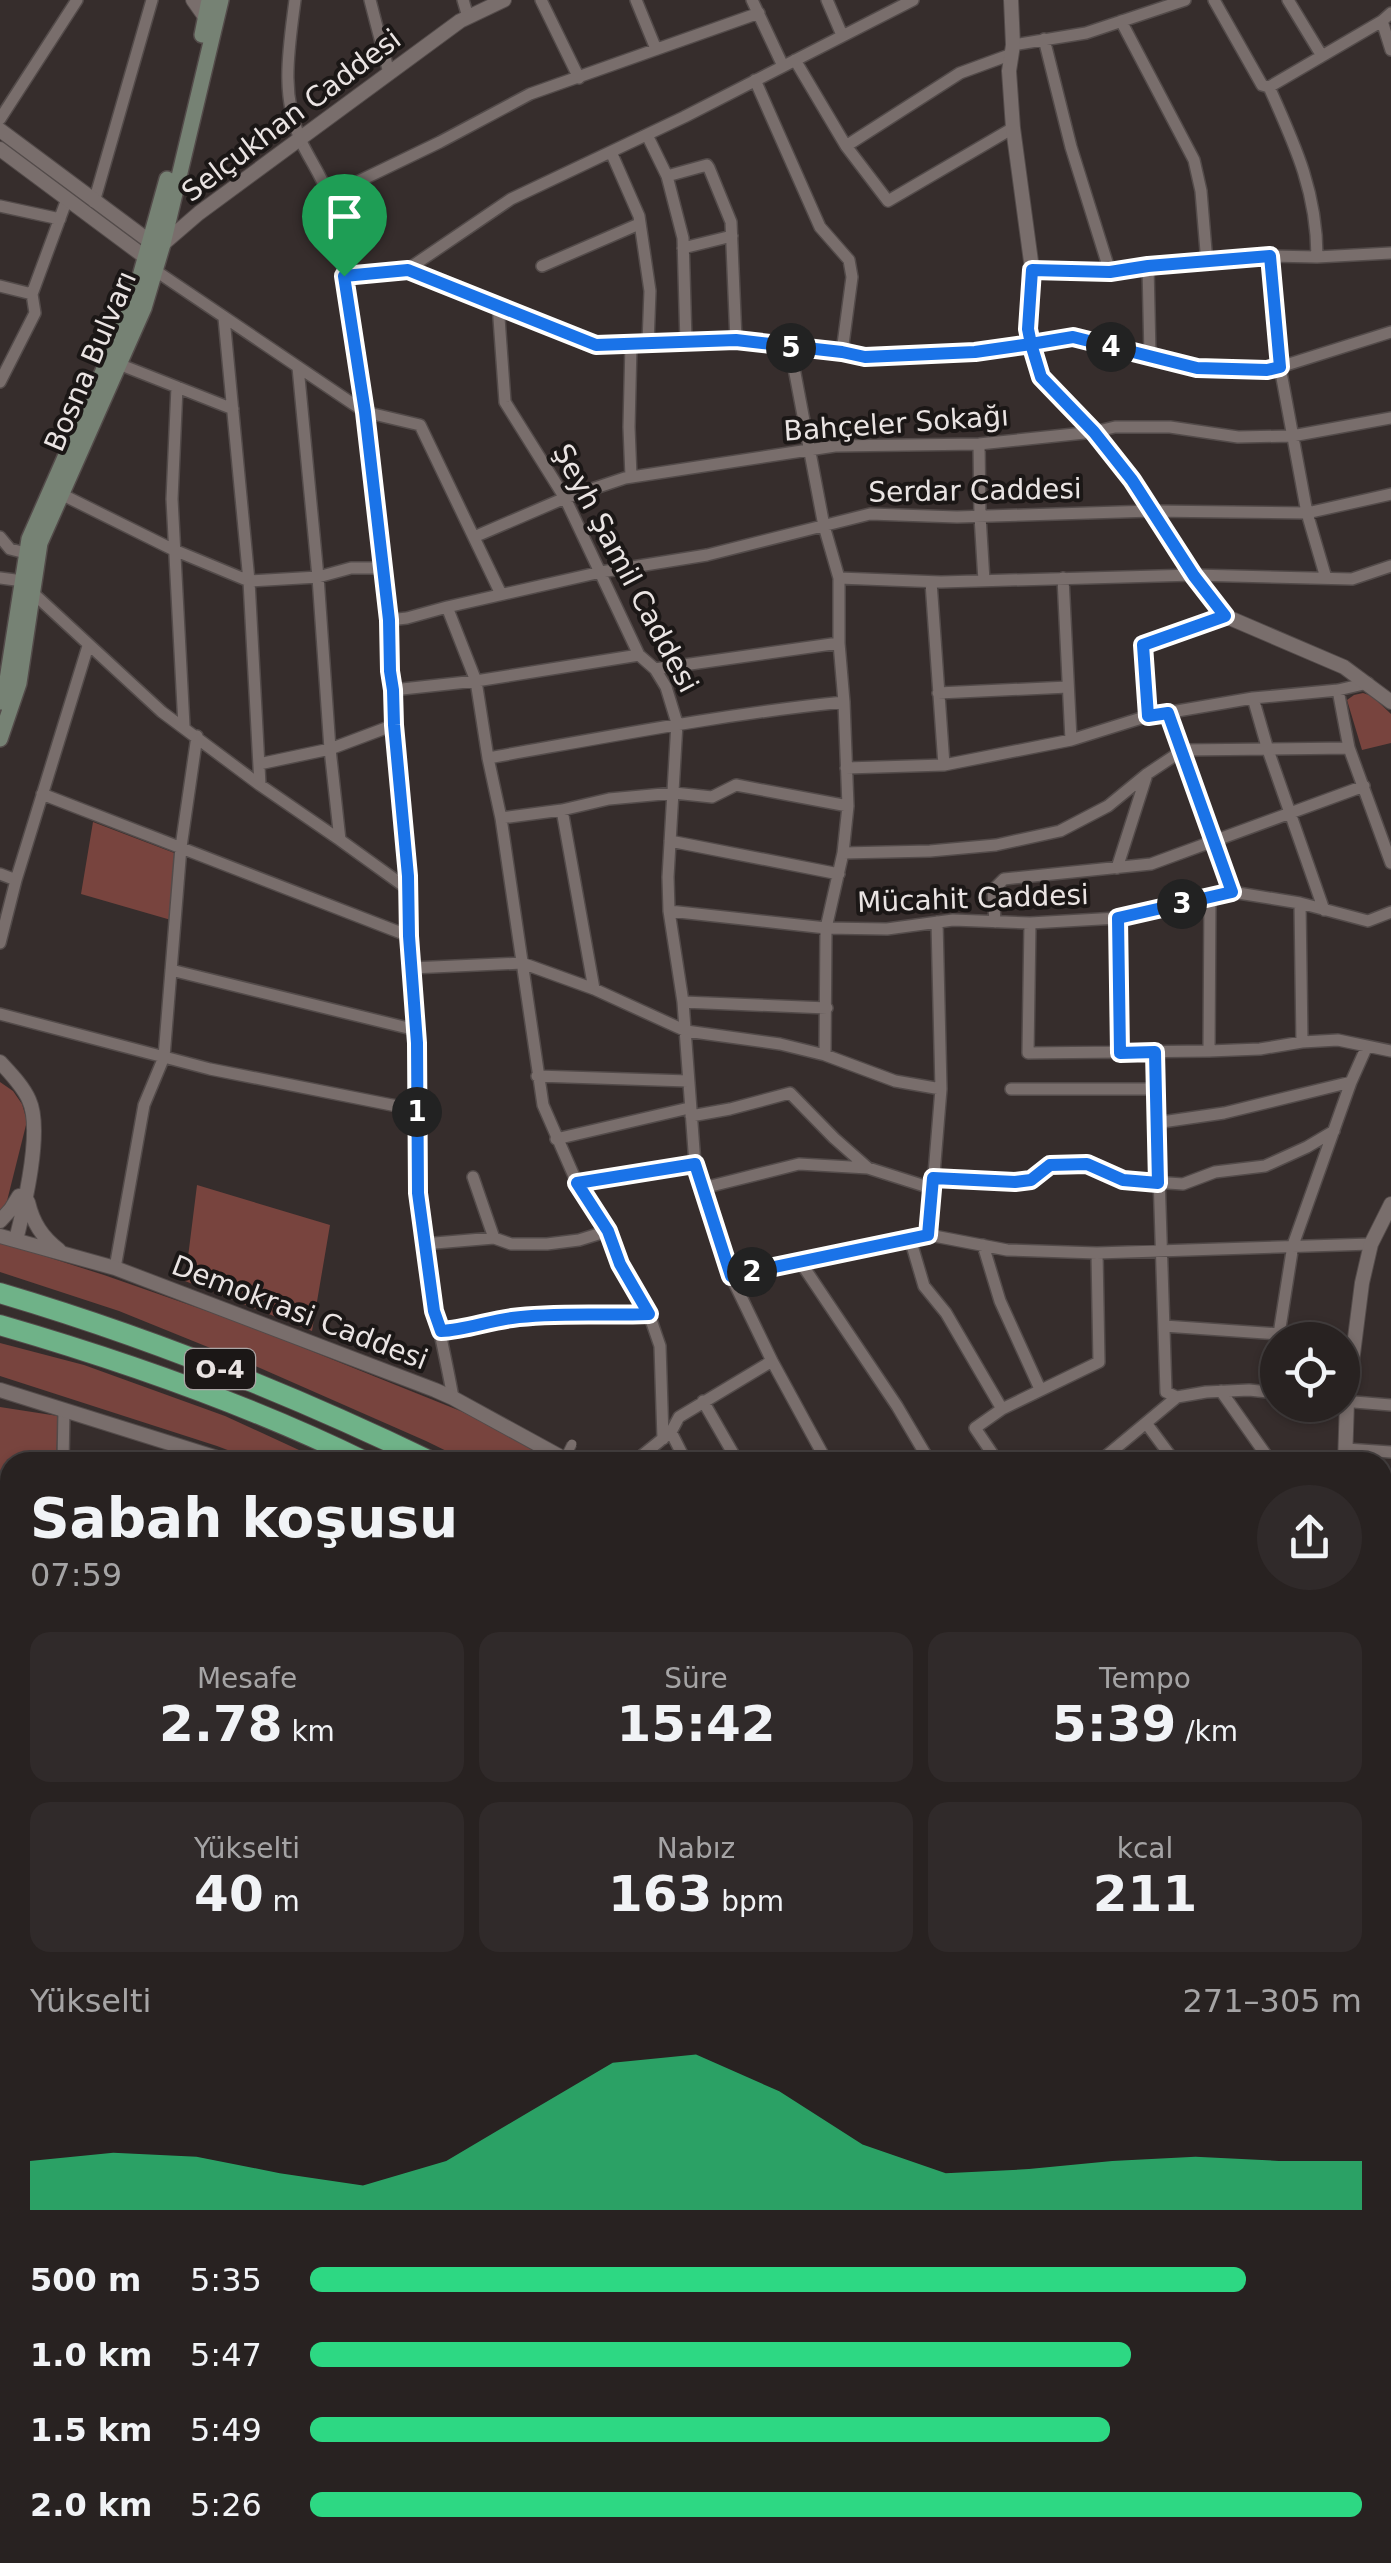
<!DOCTYPE html>
<html lang="tr">
<head>
<meta charset="utf-8">
<style>
	:root { --surface:#282221; --page:#302a2a; --text:#f1f3f6; --muted:#a5a4a5; --line:#443f3f; --accent:#2dd883 }
	body { margin:0; font-family:"DejaVu Sans",sans-serif; background:var(--page); color:var(--text); height:100vh; display:flex; flex-direction:column; font-size:38px; white-space:nowrap }
	* { box-sizing:border-box; margin:0 }
	p { font-size:32px; color:var(--muted) }
	.icon { flex:none; width:55px; height:55px; fill:none; stroke:currentColor; stroke-width:2; stroke-linecap:round; stroke-linejoin:round }
	.map { position:relative; flex:1; overflow:hidden }
	.details { position:absolute; left:0px; top:1452px; width:1392px; height:1112px; display:flex; flex-direction:column; background:var(--surface); border-radius:30px 30px 0 0; box-shadow:0 2px 8px #0004,0 0 0 2px var(--line) }
	.details>* { flex:none }
	.tools { position:absolute; left:1260px; top:1322px; display:grid; gap:20px }
	.tools a { display:grid; place-items:center; width:100px; height:100px; border-radius:50%; background:var(--surface); box-shadow:0 2px 8px #0004,0 0 0 2px var(--line); font-size:50px }
	.pin { position:absolute; display:grid; place-items:center; width:85px; height:85px; color:#fff; margin:-102px -42px; border-radius:50% 50% 50% 0; rotate:-45deg; box-shadow:0 0 10px #0007 }
	.pin .icon { rotate:45deg }
	.km { position:absolute; width:50px; height:50px; margin:-25px; border-radius:50%; background:#222; color:#fff; font-size:28px; line-height:50px; text-align:center }
	.round { display:grid; place-items:center; flex:none; width:105px; height:105px; border-radius:52px; background:var(--page) }
	.head { display:flex; align-items:center; justify-content:space-between; height:170px; padding:0 30px }
	h1 { font-size:55px; font-weight:700; line-height:75px }
	.metrics { display:grid; grid-template-columns:repeat(3,1fr); gap:15px; height:170px; padding:10px 30px }
	.metrics div { display:grid; align-content:center; border-radius:20px; background:var(--page); text-align:center }
	.metrics b { font-size:50px; font-weight:700 }
	.metrics small { font-size:28px; font-weight:400 }
	.metrics p { font-size:28px }
	.chart { height:280px; padding:20px 30px }
	.chart p { display:flex; justify-content:space-between }
	.chart svg { width:100%; height:180px; margin-top:10px; fill:var(--accent); opacity:.7 }
	ul { padding:0 30px; list-style:none; font-size:32px }
	li { display:grid; grid-template-columns:160px 120px 1fr; align-items:center; height:75px }
	li i { height:25px; border-radius:12px; background:var(--accent) }
	.map>svg:first-child { display:block }
</style>
</head>
<body>
<div class="map">
<svg width="1391" height="2563" viewBox="0 0 1391 2563">
	<rect width="100%" height="100%" fill="#362d2c"/>
	<path fill="#78443e" d="M 1363,693 L 1372,696 L 1391,714 L 1391,743 L 1362,750 L 1347,700 L 1354,695 Z
		M 93,822 L 177,854 L 171,920 L 81,894 Z
		M 0,1082 L 13,1091 L 22,1104 L 27,1121 L 6,1205 L 0,1212 Z
		M 197,1185 L 330,1225 L 312,1331 L 185,1281 Z
		M 0,1242 L 104,1275 L 244,1324 L 468,1414 L 554,1462 L 469,1462 L 426,1441 L 260,1368 L 119,1311 L 0,1272 Z
		M 0,1343 L 84,1365 L 225,1416 L 325,1462 L 259,1462 L 217,1446 L 0,1376 Z
		M 0,1407 L 58,1416 L 56,1462 L 10,1462 L 10,1521 L 0,1520 Z
		M 789,2555 L 947,2555 L 944,2563 L 786,2563 Z"/>
	<g fill="none" stroke-linecap="round" stroke-linejoin="round">
		<g stroke="#534b4a" stroke-width="14">
			<path id="minor" d="M 295,0 C 289,48 280,95 301,141 C 309,159 322,176 328,195 C 339,229 342,265 347,299 C 352,337 360,374 365,412 C 392,620 403,828 416,1038 C 421,1106 414,1174 423,1242 C 430,1295 444,1346 453,1398
				M 370,0 L 389,73
				M 463,0 L 468,17
				M 541,0 L 579,78
				M 636,0 L 656,49
				M 752,0 L 783,66
				M 827,0 L 842,35
				M 1214,0 L 1262,85 L 1269,87 C 1295,145 1317,192 1317,257
				M 1288,0 L 1322,56
				M 1121,21 L 1194,160 L 1201,191 L 1207,263
				M 1382,21 L 1391,50
				M 1044,39 L 1071,147 L 1110,272
				M 1013,45 L 1086,33 L 1185,0
				M 795,60 L 846,146 L 888,201 L 1013,128
				M 755,80 L 820,227 L 849,260 L 852,277 L 842,352
				M 1269,87 L 1382,21 L 1391,13
				M 0,119 L 77,0
				M 647,135 L 667,176 L 683,238 L 686,342
				M 846,146 L 960,73 L 1012,54
				M 611,152 L 639,216 L 650,291 L 648,343
				M 667,176 L 707,165 L 709,168 L 731,222 L 736,340
				M 328,196 L 440,142 L 530,94 L 759,13
				M 94,202 L 152,0
				M 0,206 L 60,219
				M 683,248 L 732,236
				M 1270,256 L 1280,367 L 1307,513 L 1326,578
				M 542,266 L 639,224
				M 1148,266 L 1150,356
				M 408,269 L 511,199 L 684,117 L 913,0
				M 1032,269 L 1110,272 L 1148,266 L 1270,256 L 1317,257 L 1391,253
				M 156,271 L 365,412 L 420,425 L 501,594
				M 343,276 L 408,269 L 596,345 L 736,340 L 842,352 L 865,357 L 975,352 L 1073,337 L 1197,368 L 1267,371 L 1391,332
				M 0,286 L 32,294
				M 498,304 L 505,402 L 565,498 L 639,655 L 655,669 L 666,687 L 677,723 L 668,877 L 669,911 L 683,1002 L 695,1164 L 731,1276 L 772,1361 L 827,1462
				M 224,318 L 249,581 L 260,785
				M 631,344 L 629,427 L 631,477
				M 790,347 L 824,526 L 839,578 L 839,643 L 844,702 L 848,806 L 843,853 L 826,928 L 825,1055
				M 116,363 L 233,409
				M 298,367 L 318,577 L 330,749 L 340,840 L 408,889
				M 0,382 L 35,313 L 32,294 L 67,199
				M 177,387 L 172,499 L 184,726
				M 979,444 L 980,516 L 984,581
				M 61,494 L 174,550 L 249,581 L 318,577 L 351,568 L 381,568
				M 0,537 L 10,549 L 34,555
				M 474,537 L 565,498 L 625,478 L 835,446 L 979,444 L 1094,432 L 1115,427 L 1170,427 L 1238,437 L 1292,436 L 1391,418
				M 0,578 L 23,581
				M 839,578 L 941,582 L 1194,575 L 1352,579 L 1391,566
				M 1063,578 L 1071,740
				M 931,582 L 944,765
				M 33,593 L 162,712 L 260,785 L 340,840
				M 447,607 L 476,681 L 488,758 L 501,818 L 543,1105 L 577,1183 L 608,1231 L 620,1263 L 649,1314 L 660,1346 L 663,1439
				M 389,620 L 407,618 L 447,607 L 601,572 L 707,555 L 870,514 L 957,517 L 1152,511 L 1307,513 L 1391,494
				M 655,669 L 839,643
				M 393,690 L 476,681 L 639,655
				M 1338,690 L 1349,748 L 1391,863
				M 938,693 L 1068,687
				M 1253,698 L 1268,750 L 1324,910
				M 1168,713 L 1232,892
				M 1148,716 L 1143,645 L 1225,616
				M 488,758 C 607,737 724,714 844,702
				M 259,764 L 330,749 L 394,725
				M 846,768 L 944,765 L 1071,740 L 1148,716 L 1253,698 L 1338,690 L 1368,683
				M 42,794 L 409,936
				M 562,810 L 594,989
				M 501,818 L 562,810 L 609,799 L 674,793 L 712,797 L 736,785 L 848,806
				M 670,841 L 839,874
				M 843,853 L 930,851 L 996,845 L 1060,831 L 1108,806 L 1147,774 L 1183,750 L 1349,748
				M 1117,868 L 1147,774
				M 0,874 L 16,880
				M 1300,903 L 1302,1042
				M 669,911 L 826,928 L 887,929 L 953,920 L 1030,923 L 1118,918 L 1232,892 L 1300,903 L 1368,921 L 1391,912
				M 1118,918 L 1120,1053
				M 995,922 L 993,890 L 1004,879 L 1151,864 L 1364,786
				M 1030,923 L 1028,1053 L 1209,1051 L 1260,1049 L 1302,1042 L 1338,1040 L 1391,1051
				M 0,943 L 16,880 L 88,646
				M 411,968 L 522,963 L 594,989 L 686,1031 L 780,1044 L 825,1055 L 895,1081 L 941,1089 L 937,922
				M 171,970 L 416,1030
				M 683,1002 L 827,1008
				M 0,1014 L 210,1069 L 417,1110
				M 1209,1051 L 1210,897
				M 1155,1052 L 1166,1392 L 1177,1397
				M 537,1076 L 688,1081
				M 941,1089 L 929,1235 L 911,1242 L 924,1286 L 946,1313 L 1002,1409
				M 1011,1089 L 1155,1089
				M 691,1116 L 730,1109 L 790,1093 L 834,1138 L 868,1168 L 931,1188
				M 1155,1123 L 1224,1113 L 1351,1082
				M 556,1139 L 689,1108
				M 473,1177 L 494,1238
				M 933,1177 L 1015,1183 L 1031,1180 L 1050,1165 L 1087,1164 L 1123,1180 L 1183,1184 L 1215,1172 L 1265,1166 L 1307,1147 L 1334,1131
				M 577,1183 L 695,1164
				M 703,1188 L 799,1164 L 868,1168
				M 423,1244 L 494,1238 L 511,1244 L 547,1244 L 579,1240 L 608,1231
				M 983,1245 L 1000,1301 L 1040,1389
				M 801,1263 L 897,1406 L 930,1462
				M 115,1268 L 144,1105 L 164,1057 L 181,847 L 197,736
				M 731,1276 L 929,1235 L 1007,1250 L 1097,1253 L 1371,1244
				M 1164,1326 L 1279,1334 L 1305,1340
				M 441,1331 C 465,1330 488,1321 512,1318 C 557,1313 603,1316 649,1314
				M 1279,1334 L 1293,1245 L 1351,1082 L 1367,1046
				M 1221,1391 L 1271,1462
				M 703,1401 L 738,1462
				M 1342,1401 L 1391,1405
				M 1146,1423 L 1175,1462
				M 671,1432 L 686,1462
				M 1346,1449 L 1391,1452
				M 63,1462 L 64,1410
				M 634,1462 L 671,1432 L 679,1417 L 772,1361
				M 998,1462 L 975,1428 L 1002,1409 L 1099,1362 L 1097,1253
				M 1099,1462 L 1177,1397 L 1206,1392 L 1249,1390 L 1278,1393
				M 1382,1536 L 1391,1535
				M 1382,1636 L 1386,1687
				M 1382,1817 L 1391,1830
				M 0,1850 L 10,1854
				M 1382,1883 L 1391,1878
				M 0,1898 L 10,1902
				M 0,1959 L 10,1962
				M 0,2110 L 10,2080
				M 0,2342 L 10,2346
				M 1382,2460 L 1391,2464
				M 1382,2522 L 1391,2521
				M 0,2534 L 10,2536
				M 81,2555 L 102,2563
				M 642,2555 L 663,2563
				M 1292,2555 L 1293,2563
				M 64,2563 L 66,2555
				M 185,2563 L 189,2555
				M 493,2563 L 497,2555
				M 722,2563 L 725,2555
				M 953,2563 L 955,2555
				M 1177,2563 L 1180,2555
				M 1199,2563 L 1216,2555"/>
		</g>
		<g stroke="#534b4a" stroke-width="16">
			<path id="tertiary" d="M 193,0 L 210,24
				M 1011,0 L 1013,45 L 1009,71 L 1013,128 L 1032,269 L 1028,329 L 1041,377 L 1094,432 L 1132,480 L 1194,575 L 1225,616 L 1344,667 L 1391,702
				M 0,130 L 149,241 L 163,244 L 199,213 L 460,21 L 504,0
				M 0,149 L 145,257 L 154,259
				M 0,1062 C 10,1073 23,1086 29,1100 C 43,1130 24,1208 16,1240
				M 28,1202 C 33,1223 42,1237 59,1250
				M 0,1221 L 11,1209 L 19,1196
				M 0,1236 L 115,1268 L 435,1390 L 453,1398 L 570,1462
				M 0,1390 L 230,1462
				M 1345,1462 L 1347,1401 L 1362,1283 L 1371,1244 L 1391,1204
				M 1382,2036 L 1391,2045
				M 0,2154 L 10,2156
				M 1382,2176 L 1391,2186
				M 1382,2193 L 1391,2203
				M 1382,2368 L 1391,2376
				M 1382,2383 L 1391,2392
				M 1142,2555 L 1163,2563
				M 273,2563 L 276,2555"/>
		</g>
		<g stroke="#534b4a" stroke-width="18">
			<path id="secondary" d="M 202,35 L 209,0
				M 0,702 L 7,680 L 29,539 L 132,305 L 167,179
				M 0,739 L 19,683 L 40,543 L 144,308 L 163,244 L 221,0"/>
		</g>
		<g stroke="#534b4a" stroke-width="20">
			<path id="primary" d="M 0,1862 L 10,1865
				M 0,1881 L 10,1885
				M 1382,2135 L 1391,2133
				M 1382,2151 L 1391,2148
				M 1382,2222 L 1391,2218
				M 1382,2245 L 1391,2242"/>
		</g>
		<g stroke="#534b4a" stroke-width="22">
			<path id="motorway" d="M 0,1293 C 149,1337 293,1395 432,1462
				M 0,1325 C 124,1361 250,1405 366,1462
				M 1382,2259 L 1391,2269
				M 1382,2303 L 1391,2312"/>
		</g>
		<use href="#minor" stroke="#796e6c" stroke-width="11"/>
		<use href="#tertiary" stroke="#796e6c" stroke-width="14"/>
		<use href="#secondary" stroke="#768274" stroke-width="15"/>
		<use href="#primary" stroke="#73977d" stroke-width="18"/>
		<use href="#motorway" stroke="#6fb288" stroke-width="20"/>
		<g stroke="#534b4a" stroke-width="11" stroke-linecap="butt">
			<path id="pedestrian-bridge" d="M 563,1462 L 572,1444"/>
		</g>
		<use href="#pedestrian-bridge" stroke="#796e6c" stroke-width="9"/>
	</g>
	<g fill="none" stroke-linecap="round" stroke-linejoin="round">
		<g stroke="#fff" stroke-width="20">
			<path id="route" d="M 344,276 L 365,412 L 389,620 L 390,671 L 393,690 L 394,725 L 408,876 L 409,936 L 417,1043 L 418,1193 L 434,1311 L 441,1331 C 465,1330 488,1321 512,1318 C 557,1312 603,1316 649,1314 L 620,1264 L 608,1231 L 577,1183 L 695,1164 L 731,1276 L 928,1235 L 933,1178 L 1015,1182 L 1031,1180 L 1050,1165 L 1087,1164 L 1123,1180 L 1158,1183 L 1155,1052 L 1120,1053 L 1118,918 L 1232,892 L 1168,713 L 1148,716 L 1143,645 L 1225,616 L 1194,576 L 1132,480 L 1094,432 L 1041,377 L 1031,344 L 1073,337 L 1197,368 L 1267,370 L 1280,367 L 1270,256 L 1148,266 L 1110,272 L 1032,270 L 1028,329 L 1031,344 L 975,352 L 865,357 L 842,352 L 736,340 L 596,345 L 408,270 L 344,276"/>
		</g>
		<use href="#route" stroke="#1a73e8" stroke-width="12"/>
	</g>
	<g text-anchor="middle" stroke-width="8" stroke-linejoin="round" paint-order="stroke">
		<rect fill="#1b1716" stroke="#aca6a6" stroke-width="2.5" x="185" y="1349" width="70" height="40" rx="8"/>
		<g font-size="25" font-weight="bold" fill="#eae4e3">
			<text x="220" y="1378">O-4</text>
		</g>
		<g font-size="28" fill="#eae4e3" stroke="#1b1716">
			<text transform="translate(291 115) rotate(-37)" y="10">Selçukhan Caddesi</text>
			<text transform="translate(90 361) rotate(-67)" y="10">Bosna Bulvarı</text>
			<text transform="translate(896 423) rotate(-4)" y="10">Bahçeler Sokağı</text>
			<text transform="translate(975 490) rotate(-1)" y="10">Serdar Caddesi</text>
			<text transform="translate(626 568) rotate(62)" y="10">Şeyh Şamil Caddesi</text>
			<text transform="translate(973 898) rotate(-2)" y="10">Mücahit Caddesi</text>
			<text transform="translate(300 1312) rotate(21)" y="10">Demokrasi Caddesi</text>
		</g>
	</g>
</svg>
<div class="tools">
<a><svg class="icon" aria-label="locate" viewBox="0 0 24 24"><circle cx="12" cy="12" r="6"/><path d="M12 2v4M12 18v4M2 12h4M18 12h4"/></svg></a>
</div>
<div class="pin" style="left:344px;top:276px;background:#1e9e55"><svg class="icon" aria-label="arrive" viewBox="0 0 24 24"><path d="M6 21V4h12l-3 4 3 4H6"/></svg></div>
<b class="km" style="left:417px;top:1112px">1</b>
<b class="km" style="left:752px;top:1272px">2</b>
<b class="km" style="left:1182px;top:904px">3</b>
<b class="km" style="left:1111px;top:347px">4</b>
<b class="km" style="left:791px;top:348px">5</b>
<section class="details">
<div class="head"><div><h1>Sabah koşusu</h1><p>07:59</p></div><a class="round"><svg class="icon" aria-label="share" viewBox="0 0 24 24"><path d="M12 15V3M7 8l5-5 5 5M5 13v7h14v-7"/></svg></a></div>
<div class="metrics">
<div><p>Mesafe</p><b>2.78<small> km</small></b></div>
<div><p>Süre</p><b>15:42</b></div>
<div><p>Tempo</p><b>5:39<small> /km</small></b></div>
</div>
<div class="metrics">
<div><p>Yükselti</p><b>40<small> m</small></b></div>
<div><p>Nabız</p><b>163<small> bpm</small></b></div>
<div><p>kcal</p><b>211</b></div>
</div>
<div class="chart"><p><span>Yükselti</span>271–305 m</p>
<svg viewBox="0 0 160 44" preserveAspectRatio="none"><path d="M0 44V32L10 30L20 31L30 35L40 38L50 32L60 20L70 8L80 6L90 15L100 28L110 35L120 34L130 32L140 31L150 32L160 32V44z"/></svg>
</div>
<ul>
<li><b>500 m</b>5:35<i style="width:89%"></i></li>
<li><b>1.0 km</b>5:47<i style="width:78%"></i></li>
<li><b>1.5 km</b>5:49<i style="width:76%"></i></li>
<li><b>2.0 km</b>5:26<i style="width:100%"></i></li>
</ul>
</section>
</div>
</body>
</html>
